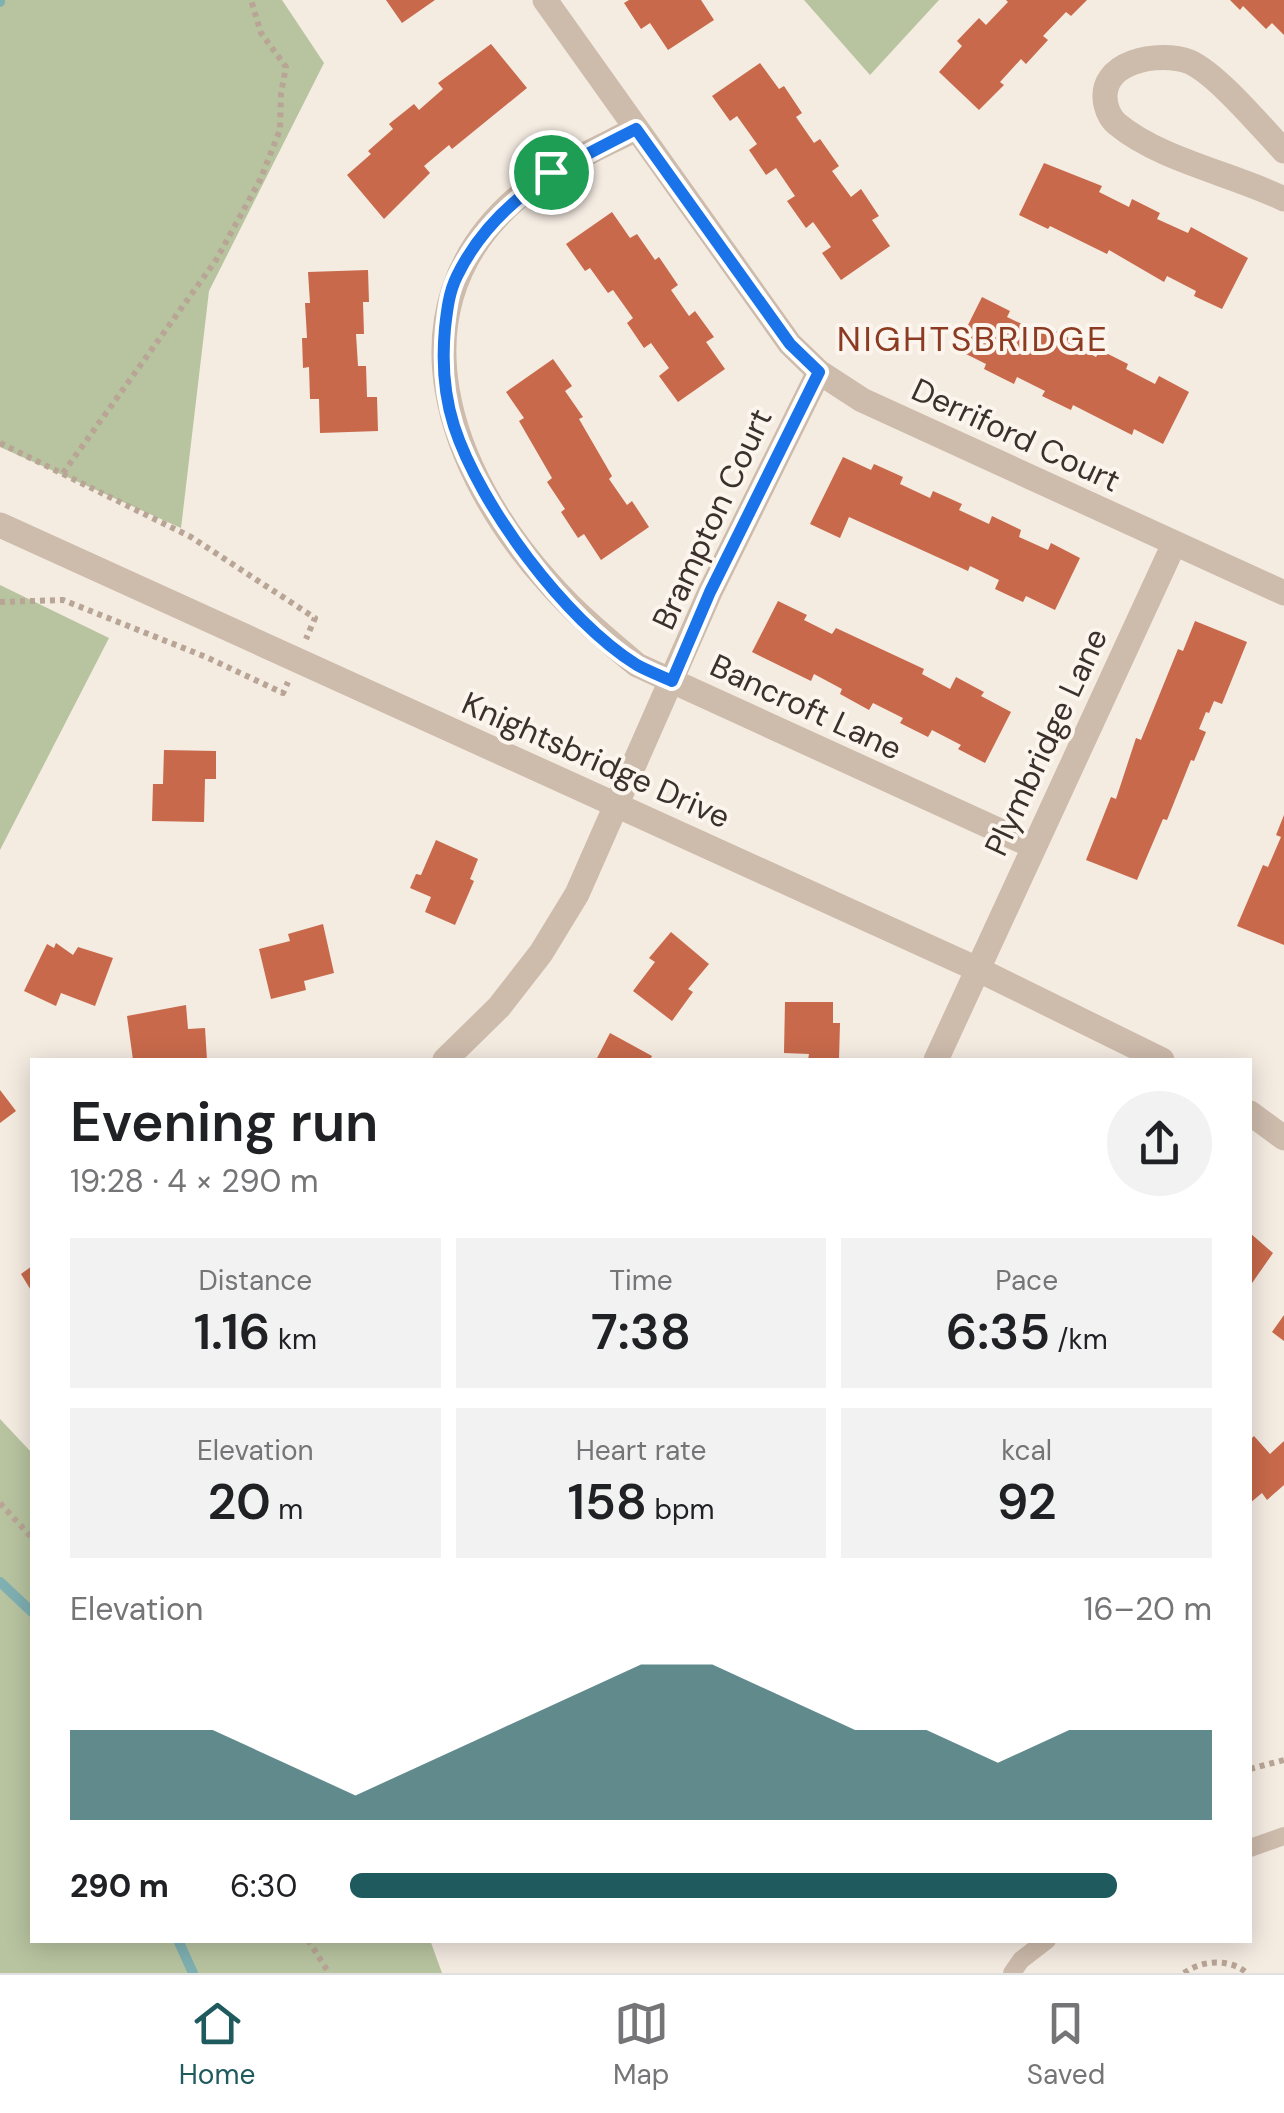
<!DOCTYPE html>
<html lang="en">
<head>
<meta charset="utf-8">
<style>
	:root { --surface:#fff; --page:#f2f2f2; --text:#202124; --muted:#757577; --line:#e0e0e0; --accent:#1f5a5e }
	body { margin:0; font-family:"DM Sans",sans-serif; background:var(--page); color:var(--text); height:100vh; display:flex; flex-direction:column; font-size:38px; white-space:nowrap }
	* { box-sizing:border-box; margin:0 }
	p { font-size:32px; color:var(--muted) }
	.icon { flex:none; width:55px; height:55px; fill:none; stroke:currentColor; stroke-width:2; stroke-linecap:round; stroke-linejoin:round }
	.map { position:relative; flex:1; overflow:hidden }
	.panel { position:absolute; left:30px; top:1058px; width:1222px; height:885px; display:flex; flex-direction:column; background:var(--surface); border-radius:0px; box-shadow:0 5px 25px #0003 }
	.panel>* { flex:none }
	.pin { position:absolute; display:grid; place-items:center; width:85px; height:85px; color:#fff; margin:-42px; border:5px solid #fff; border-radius:50%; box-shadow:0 2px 10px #0007 }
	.round { display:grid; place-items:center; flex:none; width:105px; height:105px; border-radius:52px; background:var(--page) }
	.headline { display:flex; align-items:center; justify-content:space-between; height:170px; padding:0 40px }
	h1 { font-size:55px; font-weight:600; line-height:75px }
	.metrics { display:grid; grid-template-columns:repeat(3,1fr); gap:15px; height:170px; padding:10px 40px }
	.metrics div { display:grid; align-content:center; border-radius:0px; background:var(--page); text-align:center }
	.metrics b { font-size:50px; font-weight:600 }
	.metrics small { font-size:28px; font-weight:400 }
	.metrics p { font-size:28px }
	.chart { height:280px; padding:20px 40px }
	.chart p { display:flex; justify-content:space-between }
	.chart svg { width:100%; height:180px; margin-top:10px; fill:var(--accent); opacity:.7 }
	ul { padding:0 40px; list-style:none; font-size:32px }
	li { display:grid; grid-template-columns:160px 120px 1fr; align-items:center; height:75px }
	li i { height:25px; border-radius:12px; background:var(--accent) }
	.menu { display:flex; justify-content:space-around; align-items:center; height:140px; border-top:2px solid var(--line); background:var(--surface); font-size:28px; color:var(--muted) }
	.menu a { display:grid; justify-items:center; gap:5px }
	.menu .current { color:var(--accent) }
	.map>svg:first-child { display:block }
</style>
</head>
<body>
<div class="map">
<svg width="1284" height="1973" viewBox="0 0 1284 1973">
	<rect width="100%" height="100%" fill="#f4ebe1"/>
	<path fill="#b8c4a0" d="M 0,0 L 282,0 L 324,63 L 209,291 L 181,528 L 0,447 Z
		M 804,0 L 939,0 L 870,75 Z
		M 0,585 L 109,638 L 0,850 Z
		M 0,1419 L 32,1453 L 32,1940 L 430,1940 L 442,1973 L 0,1973 Z"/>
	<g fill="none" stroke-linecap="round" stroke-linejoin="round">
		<path stroke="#7fb0b2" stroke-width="10" d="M 0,2 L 0,0
			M 0,1582 L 32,1612
			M 178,1940 L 193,1973"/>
	</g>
	<path fill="#c8694b" d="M 386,0 L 435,0 L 402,23 Z
		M 629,0 L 701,0 L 714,20 L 668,50 L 650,23 L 641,29 L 624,3 Z
		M 1006,0 L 1087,0 L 1071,16 L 1066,12 L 1043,36 L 1048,40 L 1026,64 L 1021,59 L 1000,82 L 1004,85 L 979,110 L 939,72 L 962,46 L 957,41 L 979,18 L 986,25 L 1008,2 Z
		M 1230,0 L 1284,0 L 1284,35 L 1272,23 L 1266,29 L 1243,6 L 1240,10 Z
		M 491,44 L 527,88 L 452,149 L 449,145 L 424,166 L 430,173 L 384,219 L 347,175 L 371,154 L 368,151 L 393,129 L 389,124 L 414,104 L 419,110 L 443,89 L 438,83 Z
		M 760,63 L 779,89 L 784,86 L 802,113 L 796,117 L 814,143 L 820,139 L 839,166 L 832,171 L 851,197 L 861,189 L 879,216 L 872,220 L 890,246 L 841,280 L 822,253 L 831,247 L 813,222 L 806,228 L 787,201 L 795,196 L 776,168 L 766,175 L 749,150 L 757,144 L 737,116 L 730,121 L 712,96 Z
		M 1044,163 L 1102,186 L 1099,192 L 1129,207 L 1132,199 L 1160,213 L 1157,219 L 1188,233 L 1191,227 L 1248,258 L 1222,309 L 1194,296 L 1196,291 L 1167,276 L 1164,282 L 1109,250 L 1107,254 L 1050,226 L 1048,229 L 1019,215 Z
		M 612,212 L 630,238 L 637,234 L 655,260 L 659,257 L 678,285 L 671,290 L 689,316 L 695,311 L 714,337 L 706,342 L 725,369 L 678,402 L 659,376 L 669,368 L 651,343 L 644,348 L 627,323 L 633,318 L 613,290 L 608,293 L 590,268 L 585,271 L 566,244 Z
		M 368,270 L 369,302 L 363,302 L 364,334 L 356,334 L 358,366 L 366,366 L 367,397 L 377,397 L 378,431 L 320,433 L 319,399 L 310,399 L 309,367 L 303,368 L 302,338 L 307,338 L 305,303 L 310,303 L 308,272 Z
		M 982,297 L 1010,311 L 1007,317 L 1037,331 L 1041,323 L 1069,338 L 1067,342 L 1096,357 L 1100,350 L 1128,364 L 1126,369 L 1155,384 L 1159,376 L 1189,392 L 1163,444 L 1134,429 L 1132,435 L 1073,405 L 1071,410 L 1042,396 L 1045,391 L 1017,377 L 1014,384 L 984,369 L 986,364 L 956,349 Z
		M 553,359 L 572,386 L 565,391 L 583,417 L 579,419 L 612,476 L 609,479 L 627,505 L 632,501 L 649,527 L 601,560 L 584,534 L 578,538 L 561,512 L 565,509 L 547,482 L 552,478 L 519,421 L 524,418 L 506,392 Z
		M 843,457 L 871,470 L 874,464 L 903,477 L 900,484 L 930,498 L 933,491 L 962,504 L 959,510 L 989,524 L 992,516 L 1021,530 L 1019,537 L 1048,550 L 1051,543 L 1080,558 L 1055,610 L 1026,596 L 1023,602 L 995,589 L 999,580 L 970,566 L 968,571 L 849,517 L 840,538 L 810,524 Z
		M 778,601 L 807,615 L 804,620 L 832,634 L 836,628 L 924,669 L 922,674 L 950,689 L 956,677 L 984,692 L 981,696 L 1011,712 L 985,763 L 958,749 L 961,745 L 932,730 L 928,737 L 900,723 L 903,718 L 873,703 L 869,710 L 840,694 L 842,689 L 814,674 L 811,681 L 752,652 Z
		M 1195,621 L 1247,642 L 1222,704 L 1214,701 L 1209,713 L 1206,712 L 1199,729 L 1206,732 L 1194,761 L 1191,760 L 1167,820 L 1163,819 L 1137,880 L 1086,860 L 1111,797 L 1116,799 L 1136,738 L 1141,740 L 1178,649 L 1183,651 Z
		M 164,750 L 216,751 L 216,779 L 205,779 L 204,822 L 152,821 L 153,784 L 163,784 Z
		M 1284,815 L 1284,945 L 1237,926 L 1263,865 L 1268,867 L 1281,837 L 1276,835 Z
		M 436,840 L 478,859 L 470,879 L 474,881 L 455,925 L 425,912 L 431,897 L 410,888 L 416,874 L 421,875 Z
		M 323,924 L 334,973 L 304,981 L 306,990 L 271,999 L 259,949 L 290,941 L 288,934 Z
		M 671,932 L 709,964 L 688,989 L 693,992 L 672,1021 L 633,991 L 655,962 L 649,958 Z
		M 56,943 L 73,955 L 78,947 L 113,958 L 95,1006 L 61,993 L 56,1006 L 24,991 L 47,944 L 54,948 Z
		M 785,1002 L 833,1002 L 833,1023 L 840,1023 L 839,1060 L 808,1060 L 809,1054 L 784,1053 Z
		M 186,1005 L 188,1029 L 205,1028 L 207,1060 L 133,1060 L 127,1016 Z
		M 610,1033 L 652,1056 L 650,1060 L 596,1060 Z
		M 0,1090 L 16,1111 L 0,1123 Z
		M 1250,1233 L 1273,1253 L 1250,1286 Z
		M 32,1266 L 32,1292 L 21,1274 Z
		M 1284,1315 L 1284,1341 L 1272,1332 Z
		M 1254,1436 L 1270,1454 L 1284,1441 L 1284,1485 L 1267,1500 L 1262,1493 L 1250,1503 L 1250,1440 Z"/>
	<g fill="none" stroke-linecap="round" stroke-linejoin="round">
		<path stroke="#b9a596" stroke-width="6" stroke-dasharray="5 5" stroke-linecap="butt" d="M 0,443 L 191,537 L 315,618 L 306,639
			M 63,473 L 216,260 L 260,180 L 280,130 L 281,93 L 286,67 L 261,33 L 251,0
			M 0,602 L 63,600 L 206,657 L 283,693 L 288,682
			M 0,1503 L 32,1538
			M 1250,1769 L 1284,1760
			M 308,1940 L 329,1973
			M 1184,1973 C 1202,1960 1229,1958 1247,1973"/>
		<path stroke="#cdbbac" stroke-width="18" d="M 1250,1848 L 1284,1836
			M 1012,1973 L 1021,1960 L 1047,1940"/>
		<path stroke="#cdbbac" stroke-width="25" d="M 545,0 L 790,344 L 819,372 L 862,400 L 1284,593
			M 636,129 C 595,150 552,168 517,198 C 388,310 450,473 548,582 C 575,613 606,639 637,665 L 1033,846
			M 1284,151 C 1261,127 1218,75 1190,62 C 1160,50 1096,61 1106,105 C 1108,113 1111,119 1117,124 C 1160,160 1233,174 1284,199
			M 0,525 L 977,969 L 1162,1060
			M 445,1060 L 499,1007 L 541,953 L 577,894 L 710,592 L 819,372
			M 936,1060 L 1174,544
			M 1250,1113 L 1284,1138"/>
	</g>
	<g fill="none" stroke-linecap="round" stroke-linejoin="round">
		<g stroke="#fff" stroke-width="20">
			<path id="route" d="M 636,129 L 790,344 L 819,372 L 710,592 L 672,681 C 661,676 648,671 637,665 C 565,620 480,506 454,426 C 444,395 442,360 445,328 C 447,310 449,292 457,276 C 495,198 563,166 636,129 Z"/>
		</g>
		<use href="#route" stroke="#1a73e8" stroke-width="12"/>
	</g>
	<g text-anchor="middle" stroke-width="8" stroke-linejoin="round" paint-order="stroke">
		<g font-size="32" fill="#3b302b" stroke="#fbf5ee">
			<text transform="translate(1016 435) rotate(25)" y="11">Derriford Court</text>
			<text transform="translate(712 519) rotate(-65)" y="11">Brampton Court</text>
			<text transform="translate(806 707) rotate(25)" y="11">Bancroft Lane</text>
			<text transform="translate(1046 742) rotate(-65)" y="11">Plymbridge Lane</text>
			<text transform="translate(596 760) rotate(24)" y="11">Knightsbridge Drive</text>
		</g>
		<g font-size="35" letter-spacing="2.5" fill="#8c3b22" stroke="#fbf5ee">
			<text x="973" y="351">NIGHTSBRIDGE</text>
		</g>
	</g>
</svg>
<div class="pin" style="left:551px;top:172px;background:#1e9e55"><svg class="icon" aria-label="arrive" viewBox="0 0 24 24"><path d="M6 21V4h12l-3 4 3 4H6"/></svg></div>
<section class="panel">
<div class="headline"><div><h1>Evening run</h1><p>19:28 · 4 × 290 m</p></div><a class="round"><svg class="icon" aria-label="share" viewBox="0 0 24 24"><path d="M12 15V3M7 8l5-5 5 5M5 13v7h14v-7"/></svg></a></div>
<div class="metrics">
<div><p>Distance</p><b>1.16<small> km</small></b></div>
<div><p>Time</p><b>7:38</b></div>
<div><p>Pace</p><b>6:35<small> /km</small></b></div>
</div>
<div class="metrics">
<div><p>Elevation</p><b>20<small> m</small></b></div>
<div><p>Heart rate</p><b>158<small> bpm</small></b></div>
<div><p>kcal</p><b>92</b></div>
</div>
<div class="chart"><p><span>Elevation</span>16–20 m</p>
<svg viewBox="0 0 160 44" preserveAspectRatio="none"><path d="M0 44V22L10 22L20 22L30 30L40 38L50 30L60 22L70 14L80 6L90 6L100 14L110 22L120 22L130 30L140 22L150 22L160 22V44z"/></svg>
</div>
<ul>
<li><b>290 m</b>6:30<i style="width:89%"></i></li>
</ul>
</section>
</div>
<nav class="menu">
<a class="current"><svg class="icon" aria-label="home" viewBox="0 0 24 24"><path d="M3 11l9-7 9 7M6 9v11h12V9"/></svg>Home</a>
<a><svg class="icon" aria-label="map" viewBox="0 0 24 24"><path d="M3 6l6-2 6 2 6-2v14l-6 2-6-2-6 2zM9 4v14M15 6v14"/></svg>Map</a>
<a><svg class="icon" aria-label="saved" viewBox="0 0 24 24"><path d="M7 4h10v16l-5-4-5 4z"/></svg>Saved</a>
</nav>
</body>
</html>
